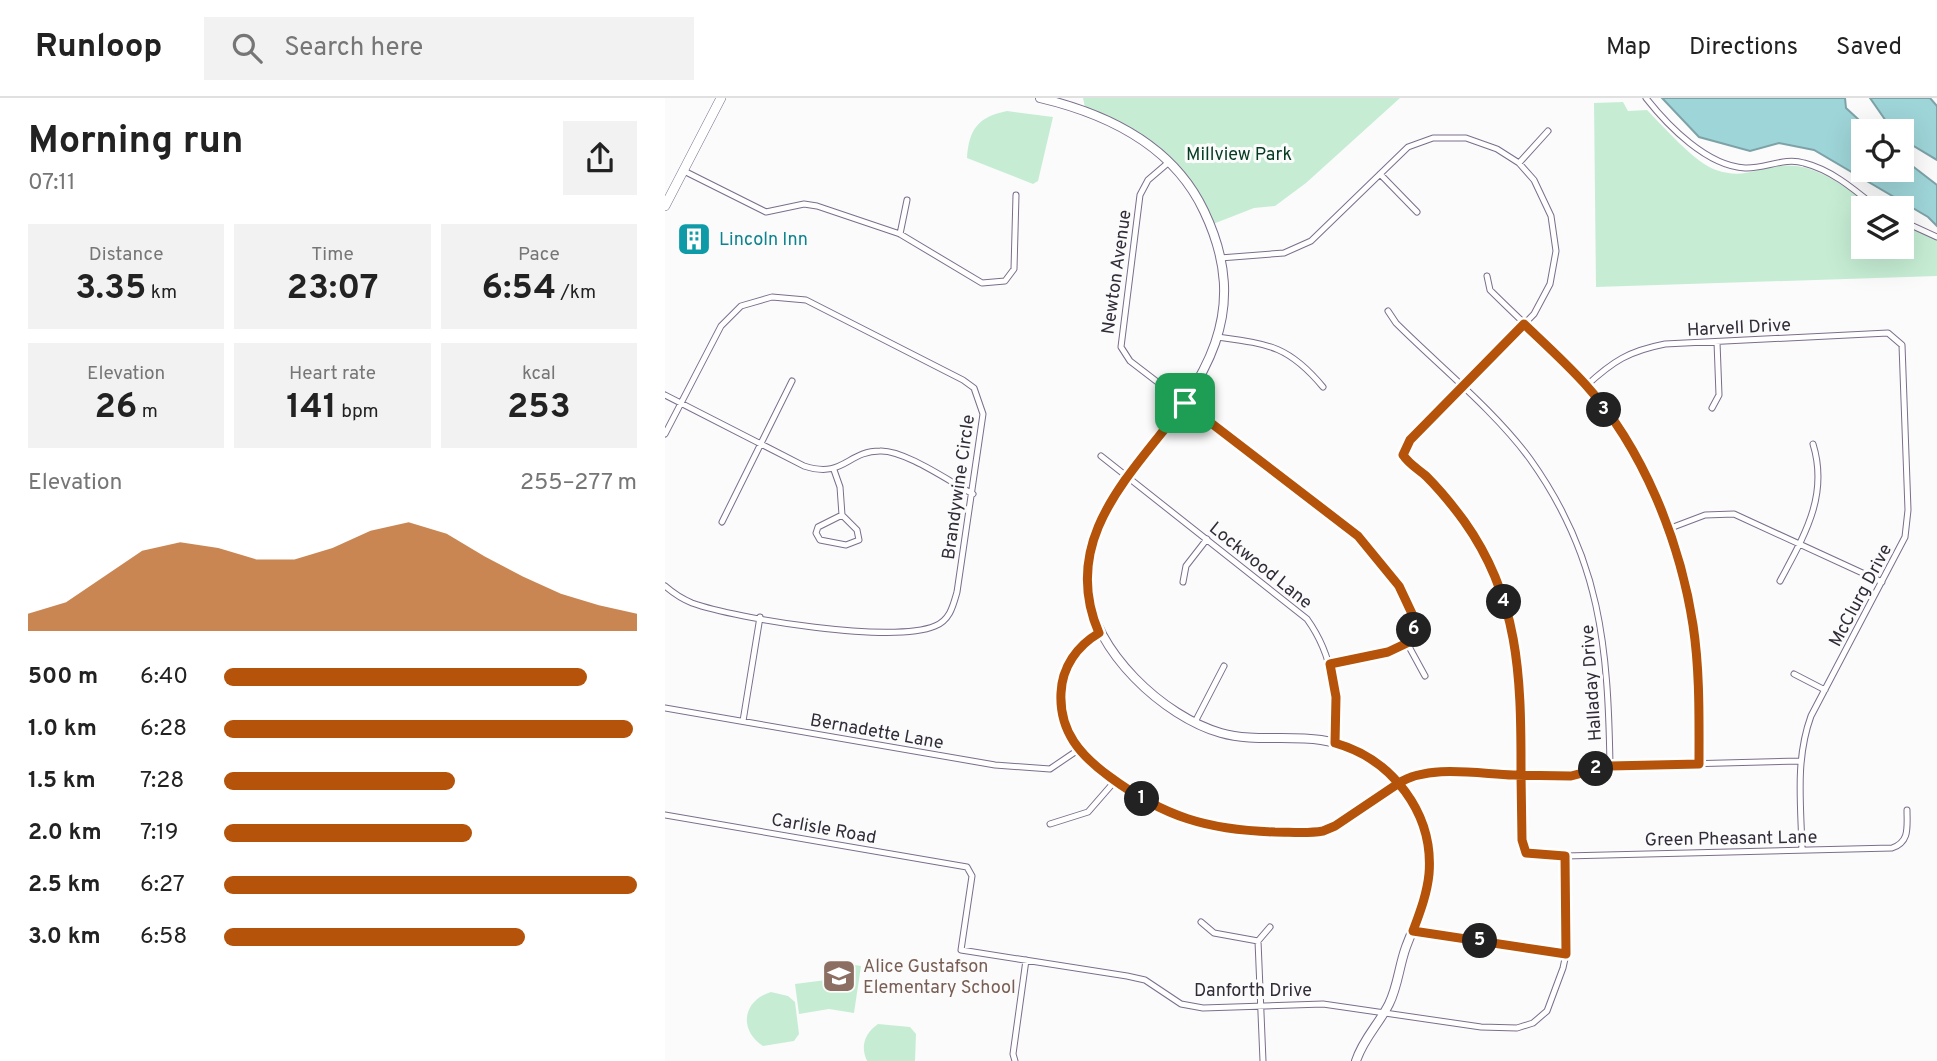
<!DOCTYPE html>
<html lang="en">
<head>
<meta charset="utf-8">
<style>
	:root { --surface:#fff; --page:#f2f2f2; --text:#222; --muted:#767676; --line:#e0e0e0; --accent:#b45309 }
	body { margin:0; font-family:Overpass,sans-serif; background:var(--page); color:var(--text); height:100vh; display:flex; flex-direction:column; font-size:26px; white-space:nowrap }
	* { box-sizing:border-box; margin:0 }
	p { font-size:23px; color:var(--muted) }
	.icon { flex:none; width:38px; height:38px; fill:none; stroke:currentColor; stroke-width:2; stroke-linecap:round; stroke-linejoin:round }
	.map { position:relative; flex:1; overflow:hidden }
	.details { display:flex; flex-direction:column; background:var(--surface); width:665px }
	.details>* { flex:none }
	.tools { position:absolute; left:1186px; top:21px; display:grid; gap:14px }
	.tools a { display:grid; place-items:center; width:63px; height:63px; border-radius:0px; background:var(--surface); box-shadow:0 7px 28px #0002; font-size:35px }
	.pin { position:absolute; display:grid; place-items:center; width:60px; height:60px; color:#fff; margin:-30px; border-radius:14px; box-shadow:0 4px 10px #0006 }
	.km { position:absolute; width:35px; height:35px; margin:-18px; border-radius:50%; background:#222; color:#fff; font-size:19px; line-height:35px; text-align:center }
	.round { display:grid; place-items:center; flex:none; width:74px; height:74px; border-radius:0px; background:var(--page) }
	.summary { display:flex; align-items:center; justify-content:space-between; height:119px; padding:0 28px }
	h1 { font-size:38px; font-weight:700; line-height:52px }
	.figures { display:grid; grid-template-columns:repeat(3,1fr); gap:10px; height:119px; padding:7px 28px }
	.figures div { display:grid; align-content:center; border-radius:0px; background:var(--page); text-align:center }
	.figures b { font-size:35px; font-weight:700 }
	.figures small { font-size:19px; font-weight:400 }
	.figures p { font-size:19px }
	.chart { height:196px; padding:14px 28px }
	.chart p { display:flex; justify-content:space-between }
	.chart svg { width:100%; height:126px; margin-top:7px; fill:var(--accent); opacity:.7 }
	ul { padding:0 28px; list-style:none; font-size:23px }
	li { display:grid; grid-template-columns:112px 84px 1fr; align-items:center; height:52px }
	li i { height:18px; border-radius:9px; background:var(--accent) }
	header { display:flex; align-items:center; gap:42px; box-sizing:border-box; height:98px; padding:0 35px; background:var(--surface); border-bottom:2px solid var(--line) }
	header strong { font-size:33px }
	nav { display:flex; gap:38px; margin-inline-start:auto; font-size:24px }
	.search { width:490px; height:63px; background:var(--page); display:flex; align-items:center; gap:18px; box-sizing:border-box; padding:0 24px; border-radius:0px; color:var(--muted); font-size:26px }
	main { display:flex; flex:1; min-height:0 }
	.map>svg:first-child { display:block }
</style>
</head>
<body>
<header>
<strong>Runloop</strong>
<div class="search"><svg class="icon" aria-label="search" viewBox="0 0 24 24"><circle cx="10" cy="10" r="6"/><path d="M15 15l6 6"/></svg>Search here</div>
<nav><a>Map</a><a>Directions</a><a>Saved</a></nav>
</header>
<main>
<section class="details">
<div class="summary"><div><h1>Morning run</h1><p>07:11</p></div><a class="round"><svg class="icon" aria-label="share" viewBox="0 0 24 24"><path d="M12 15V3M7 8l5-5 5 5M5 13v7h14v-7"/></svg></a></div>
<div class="figures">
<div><p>Distance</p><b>3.35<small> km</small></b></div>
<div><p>Time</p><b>23:07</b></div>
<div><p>Pace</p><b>6:54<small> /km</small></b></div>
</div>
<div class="figures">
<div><p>Elevation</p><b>26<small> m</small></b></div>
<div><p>Heart rate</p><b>141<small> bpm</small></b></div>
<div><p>kcal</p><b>253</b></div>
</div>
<div class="chart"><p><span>Elevation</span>255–277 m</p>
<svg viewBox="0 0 160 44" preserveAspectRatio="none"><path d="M0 44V38L10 34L20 25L30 16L40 13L50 15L60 19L70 19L80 15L90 9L100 6L110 10L120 18L130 25L140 31L150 35L160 38V44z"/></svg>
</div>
<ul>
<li><b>500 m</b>6:40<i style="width:88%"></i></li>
<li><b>1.0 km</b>6:28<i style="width:99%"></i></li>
<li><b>1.5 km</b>7:28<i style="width:56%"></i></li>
<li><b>2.0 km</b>7:19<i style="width:60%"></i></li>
<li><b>2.5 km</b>6:27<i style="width:100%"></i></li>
<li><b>3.0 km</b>6:58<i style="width:73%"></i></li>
</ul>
</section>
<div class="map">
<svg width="1272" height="963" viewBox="0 0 1272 963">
	<rect width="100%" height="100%" fill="#fbfbfb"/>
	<path fill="#c6edd4" d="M 418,0 L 735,0 L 641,85 L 610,108 L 589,110 L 548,126 C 515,59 489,38 420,10 Z
		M 958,4 L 963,13 L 982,12 C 998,28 1030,65 1051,72 C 1078,81 1088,71 1114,68 C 1150,63 1182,90 1209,110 L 1199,110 L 1199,149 L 1237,149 L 1237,127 L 1272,142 L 1272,178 L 931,189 L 929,5 Z
		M 342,13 L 388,19 L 373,83 L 368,86 L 302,60 C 304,31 313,19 342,13 Z
		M 170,864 L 196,868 L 189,915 L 164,911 L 134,916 L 130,886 L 161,882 L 165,891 Z
		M 106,894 L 123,898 L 130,904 L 134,936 L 129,943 L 98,948 C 73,932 78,902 106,894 Z
		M 213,926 L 245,929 L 251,936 L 250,963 L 202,963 C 195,948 200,935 213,926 Z"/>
	<path fill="#9ed5d8" stroke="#7da2a8" stroke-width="2" d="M 997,0 L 1180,0 L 1181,10 L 1206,33 L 1199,33 L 1199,72 L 1237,72 L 1237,60 L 1272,87 L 1272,128 L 1263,119 L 1149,52 L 1114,45 L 1085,53 L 1034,39 Z
		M 1205,0 L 1265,0 L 1272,8 L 1272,62 L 1237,41 L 1237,33 L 1228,33 Z"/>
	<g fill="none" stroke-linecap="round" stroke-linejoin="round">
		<g stroke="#7b6e8b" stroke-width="7">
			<path id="street" d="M 981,0 C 1003,28 1042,68 1080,70 C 1100,71 1119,59 1139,65 C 1167,72 1190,92 1212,110
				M 504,64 L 483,82 L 475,97 L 456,249 L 465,263 L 693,438 L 734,488 L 750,522 L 749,531 L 742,545 L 723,554 L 665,566
				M 854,65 L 883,33
				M 19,73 L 101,114 L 139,106 L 152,108 L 235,136 L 317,185 L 340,183 L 349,171 L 351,97
				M 715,76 L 752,114
				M 1237,123 L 1272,139
				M 235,136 L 242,102
				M 555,160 L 619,155 L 646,143 L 743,49 L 768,40 L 801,40 L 832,51 L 854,65 L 869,82 L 886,118 L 891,153 L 885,186 L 869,216 L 745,343 L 738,357 C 744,366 753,371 761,378 C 775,392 787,408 799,423 C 867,518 856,632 857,742 L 861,755 L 900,758 L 1227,750 C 1245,744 1242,729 1242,712
				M 822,178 L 825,192 C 856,223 890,253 920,286 C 977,351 1015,442 1028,527 C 1035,573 1035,620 1034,666
				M 723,213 L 731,225 C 773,267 830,313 865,361 C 936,460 943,550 945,668
				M 553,239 C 604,246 624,248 658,289
				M 921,288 C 948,263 964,253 1000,246 L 1223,235 L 1237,247 L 1243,412 L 1240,439 L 1146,618 C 1130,662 1136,706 1137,752
				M 0,297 L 139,368 C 179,381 182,353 215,353 C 240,352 285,384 308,396
				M 1047,310 L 1054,297 L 1052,244
				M 0,336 L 56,228 L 76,208 L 107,199 L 141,202 L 298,282 L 309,290 L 318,316 L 292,494 C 288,508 285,522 270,528 C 228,546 72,521 27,505 C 17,501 8,495 0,488
				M 436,358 L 642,521 C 670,560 671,598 670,645
				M 169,372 L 175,389 L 177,417 L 153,429 L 151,435 L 155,442 L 181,447 L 194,442 L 192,432 L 177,417
				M 57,424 L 127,283
				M 1003,431 L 1040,417 L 1069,416 L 1217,484
				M 1115,483 C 1139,438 1164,398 1148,346
				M 518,484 L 521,468 L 542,441
				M 434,535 C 412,548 398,568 396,595 C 391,700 589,759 670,728 L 743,679 L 762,675 L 906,678 L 945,668 L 1135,663
				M 742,545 L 760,578
				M 1129,576 L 1160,592
				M 0,610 L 330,667 L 385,671 L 413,652
				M 78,623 L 95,519
				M 530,624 L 559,568
				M 0,717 L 302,769 L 307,778 L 296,852 L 462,878 L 480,882 L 516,906 L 538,910 L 658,906 L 816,929 L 852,930 L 868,925 L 882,913 L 898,870 L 901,856 L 900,758
				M 385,726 L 423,714 L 450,683
				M 536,824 L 549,835 L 593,843
				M 748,833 L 901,856
				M 350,963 L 348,956 L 361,862
				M 598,963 L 593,843 L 605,829"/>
		</g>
		<g stroke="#7b6e8b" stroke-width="10">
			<path id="secondary" d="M 375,0 C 443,16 508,47 539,113 C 591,222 533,288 470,371 C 442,408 419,442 423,491 C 427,552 499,619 556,635 C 588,644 623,637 656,642 C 722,651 771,712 763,779 C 761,804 750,825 741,849 C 734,868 733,888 724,906 C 714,926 698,941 691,963"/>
		</g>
		<g stroke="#7b6e8b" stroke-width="10">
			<path id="primary" d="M 0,108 L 56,0"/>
		</g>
		<use href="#street" stroke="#fff" stroke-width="5"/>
		<use href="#secondary" stroke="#fff" stroke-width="8"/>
		<use href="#primary" stroke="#fff" stroke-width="9"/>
	</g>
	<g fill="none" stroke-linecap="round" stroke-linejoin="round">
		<g stroke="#fff" stroke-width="14">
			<path id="route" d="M 520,305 C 468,375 393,440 434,535 C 412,548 397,569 396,595 C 394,634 416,658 445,679 C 499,719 543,732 610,734 C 626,734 642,736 658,733 L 670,728 L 734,685 C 764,666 814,676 848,677 L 906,678 L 945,668 L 1034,666 C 1034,620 1035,573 1028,527 C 1015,443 978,350 920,286 C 901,265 880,246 859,226 L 745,342 L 738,357 C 744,366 753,371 761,378 C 775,392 788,408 799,423 C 854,500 856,578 856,668 L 856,677 L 857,742 L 861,755 L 900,758 L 901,856 L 748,833 C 755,814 762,796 764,776 C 769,715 727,661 670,645 L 671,599 L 665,566 L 723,554 L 742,545 L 750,522 L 734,488 L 693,438 L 520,305"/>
		</g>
		<use href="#route" stroke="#b45309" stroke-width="9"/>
	</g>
	<defs>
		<g id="building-square" transform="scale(1.75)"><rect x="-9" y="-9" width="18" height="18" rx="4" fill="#0f9aa8" stroke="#fbfbfb"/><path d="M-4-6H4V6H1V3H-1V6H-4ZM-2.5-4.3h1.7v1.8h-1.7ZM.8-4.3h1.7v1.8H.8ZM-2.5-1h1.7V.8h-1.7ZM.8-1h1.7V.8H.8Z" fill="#fff"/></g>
		<g id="school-square" transform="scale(1.75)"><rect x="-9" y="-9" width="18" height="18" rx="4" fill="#8d6e63" stroke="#fbfbfb"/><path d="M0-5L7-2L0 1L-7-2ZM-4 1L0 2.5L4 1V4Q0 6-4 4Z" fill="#fff"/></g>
	</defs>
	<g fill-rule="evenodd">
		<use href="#building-square" x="29" y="141"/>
		<use href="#school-square" x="174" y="878"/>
	</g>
	<g text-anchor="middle" stroke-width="6" stroke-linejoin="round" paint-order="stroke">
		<g font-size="18" fill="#053b23" stroke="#fbfbfb">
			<text x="574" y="62">Millview Park</text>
		</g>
		<g font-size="18" fill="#0d838f" stroke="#fbfbfb" text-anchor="start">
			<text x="54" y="147">Lincoln Inn</text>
		</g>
		<g font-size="18" fill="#312c38" stroke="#fbfbfb">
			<text transform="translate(451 174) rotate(-82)" y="6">Newton Avenue</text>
			<text transform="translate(1074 229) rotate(-3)" y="6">Harvell Drive</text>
			<text transform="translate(293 389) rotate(-82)" y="6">Brandywine Circle</text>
			<text transform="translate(596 467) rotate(39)" y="6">Lockwood Lane</text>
			<text transform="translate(1195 497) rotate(-62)" y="6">McClurg Drive</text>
			<text transform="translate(926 585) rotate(-94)" y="6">Halladay Drive</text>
			<text transform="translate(212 633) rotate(10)" y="6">Bernadette Lane</text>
			<text transform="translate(159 730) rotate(10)" y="6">Carlisle Road</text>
			<text transform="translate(1066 740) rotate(-1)" y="6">Green Pheasant Lane</text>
			<text x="588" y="898">Danforth Drive</text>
		</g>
		<g font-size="18" fill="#785e54" stroke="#fbfbfb" text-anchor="start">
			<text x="198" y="874">Alice Gustafson<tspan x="198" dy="21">Elementary School</tspan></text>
		</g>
	</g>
</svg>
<div class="tools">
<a><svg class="icon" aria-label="locate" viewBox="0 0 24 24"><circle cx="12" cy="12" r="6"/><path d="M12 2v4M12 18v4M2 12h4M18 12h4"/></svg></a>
<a><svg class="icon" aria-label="layers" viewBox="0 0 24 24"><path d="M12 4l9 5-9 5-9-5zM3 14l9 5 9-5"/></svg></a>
</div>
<div class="pin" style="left:520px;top:305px;background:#1e9e55"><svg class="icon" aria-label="arrive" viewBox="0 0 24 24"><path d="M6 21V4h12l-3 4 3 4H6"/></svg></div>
<b class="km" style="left:477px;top:701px">1</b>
<b class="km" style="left:931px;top:671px">2</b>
<b class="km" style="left:939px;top:312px">3</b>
<b class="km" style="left:839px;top:504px">4</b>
<b class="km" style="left:815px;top:843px">5</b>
<b class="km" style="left:749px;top:532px">6</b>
</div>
</main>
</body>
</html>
